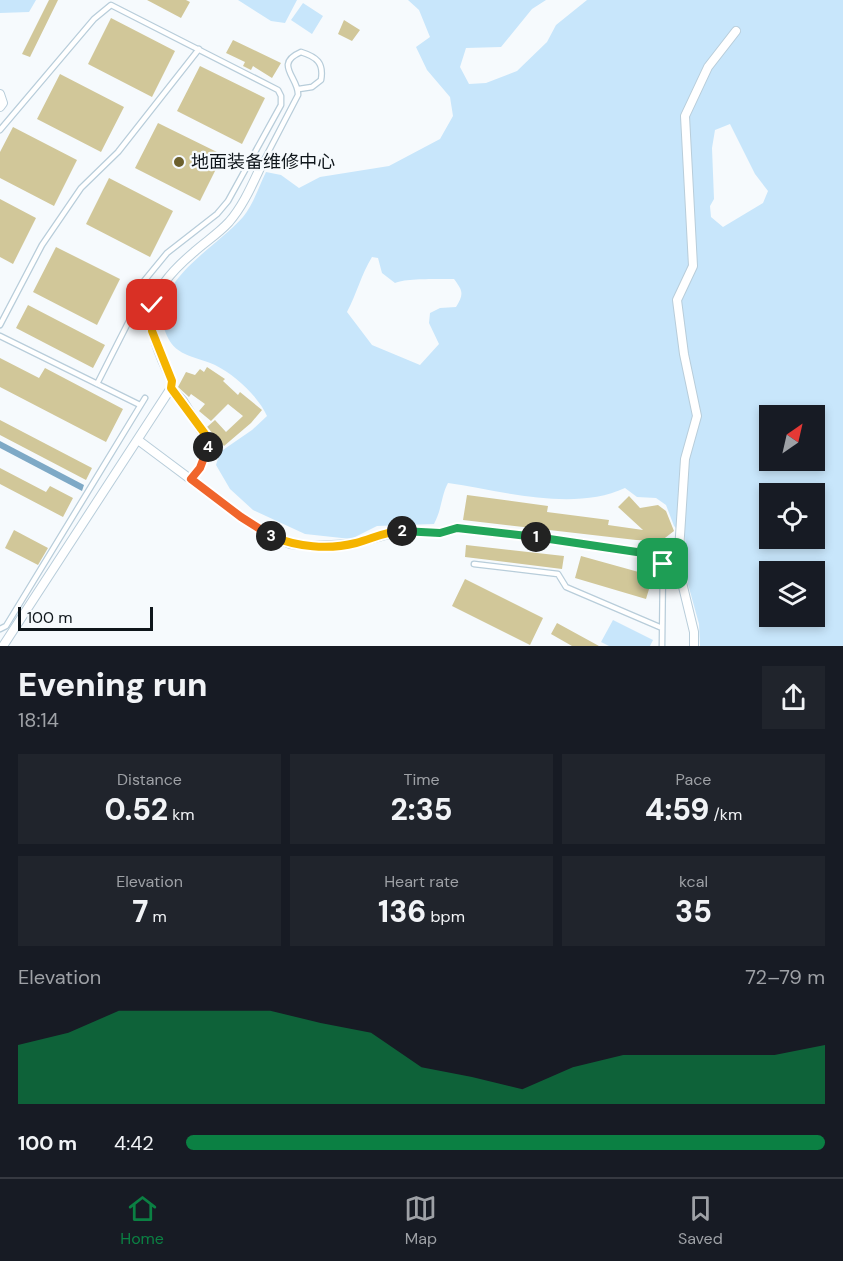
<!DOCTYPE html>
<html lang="en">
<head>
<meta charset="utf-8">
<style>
	:root { --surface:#171b24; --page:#20242c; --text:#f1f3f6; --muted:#9ea1a6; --line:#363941; --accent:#0b8043 }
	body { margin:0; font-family:"DM Sans","Noto Sans SC",sans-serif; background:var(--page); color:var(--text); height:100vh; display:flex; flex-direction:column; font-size:22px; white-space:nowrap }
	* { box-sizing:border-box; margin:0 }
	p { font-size:20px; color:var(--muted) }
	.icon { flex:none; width:33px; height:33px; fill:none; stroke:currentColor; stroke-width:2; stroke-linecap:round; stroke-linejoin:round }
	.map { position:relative; height:646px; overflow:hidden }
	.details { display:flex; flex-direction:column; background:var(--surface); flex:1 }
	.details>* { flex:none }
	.needle { width:39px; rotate:34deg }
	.tools { position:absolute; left:759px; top:405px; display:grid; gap:12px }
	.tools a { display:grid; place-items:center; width:66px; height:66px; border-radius:0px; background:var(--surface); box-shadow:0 3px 9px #0003; font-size:30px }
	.scale { position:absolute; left:18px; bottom:15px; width:135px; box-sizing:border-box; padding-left:6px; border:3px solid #0f161b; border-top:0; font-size:16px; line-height:21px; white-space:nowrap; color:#0f161b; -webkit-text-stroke:4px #f6fafd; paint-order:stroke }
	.pin { position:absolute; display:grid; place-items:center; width:51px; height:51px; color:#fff; margin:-26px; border-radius:12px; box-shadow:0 3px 9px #0006 }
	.km { position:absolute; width:30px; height:30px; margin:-15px; border-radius:50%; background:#222; color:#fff; font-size:16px; line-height:30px; text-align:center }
	.round { display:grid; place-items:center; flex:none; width:63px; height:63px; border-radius:0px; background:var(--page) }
	.overview { display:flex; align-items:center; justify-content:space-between; height:102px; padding:0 18px }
	h1 { font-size:33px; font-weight:800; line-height:45px }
	.metrics { display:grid; grid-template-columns:repeat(3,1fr); gap:9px; height:102px; padding:6px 18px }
	.metrics div { display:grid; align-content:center; border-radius:0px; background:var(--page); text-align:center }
	.metrics b { font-size:30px; font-weight:800 }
	.metrics small { font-size:16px; font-weight:400 }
	.metrics p { font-size:16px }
	.chart { height:168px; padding:12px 18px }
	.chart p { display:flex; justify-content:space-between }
	.chart svg { width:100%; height:108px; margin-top:6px; fill:var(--accent); opacity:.7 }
	ul { padding:0 18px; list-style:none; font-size:20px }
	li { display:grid; grid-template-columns:96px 72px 1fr; align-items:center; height:45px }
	li i { height:15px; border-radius:8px; background:var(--accent) }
	.menu { display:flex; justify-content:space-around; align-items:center; height:84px; border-top:2px solid var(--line); background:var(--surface); font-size:16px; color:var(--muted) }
	.menu a { display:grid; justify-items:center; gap:3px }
	.menu .selected { color:var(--accent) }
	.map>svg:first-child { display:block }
</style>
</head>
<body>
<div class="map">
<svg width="843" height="646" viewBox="0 0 843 646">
	<rect width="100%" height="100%" fill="#f6fafd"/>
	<path fill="#c8e6fb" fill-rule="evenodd" d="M 0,0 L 36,0 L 29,12 L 0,13 Z
		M 238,0 L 297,0 L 285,23 L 271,21 Z
		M 408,0 L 546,0 L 532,9 L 501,47 L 466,48 L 460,67 L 469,84 L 486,83 L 517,71 L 547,42 L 556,25 L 587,0 L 843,0 L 843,646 L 700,646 L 699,624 L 688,584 L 685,537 L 674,526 L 666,505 L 656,498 L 637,497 L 625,488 C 573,512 503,491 448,483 C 441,496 442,509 434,524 L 377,526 L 351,539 L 305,534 L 253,510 L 230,489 L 216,465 L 220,452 L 252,430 L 267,416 C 258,396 235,375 215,365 C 193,355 174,357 165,331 C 148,283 216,248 243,217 C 253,205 259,186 266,172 L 281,175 L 299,188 L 320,177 L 389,166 L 440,139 L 453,116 L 450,97 L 427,70 L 416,47 L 430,37 L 419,10 ZM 730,124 L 755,174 L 768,191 L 763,203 L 723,227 L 711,217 L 710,206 L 714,199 L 712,148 L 715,130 ZM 372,257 L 378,258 L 382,273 L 395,283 C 404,278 441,279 454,279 C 463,291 464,294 456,307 L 440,308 L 430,313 L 429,323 L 439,344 L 420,365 L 372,345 L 347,312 C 357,293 361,275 372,257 ZM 770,416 L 814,416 L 814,460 L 770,460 ZM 770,494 L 814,494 L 814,538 L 770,538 ZM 770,572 L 814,572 L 814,616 L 770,616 Z
		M 303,3 L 323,16 L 312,34 L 291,20 Z
		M 613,620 L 653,640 L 650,646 L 609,646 L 601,642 Z"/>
	<path fill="#7ea9c6" d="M 0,441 L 84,485 L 82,491 L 0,448 Z"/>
	<path fill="#d1c799" d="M 49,0 L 58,0 L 30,57 L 22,54 Z
		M 147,0 L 186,0 L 190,2 L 181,18 Z
		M 111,18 L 175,51 L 152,97 L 88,64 Z
		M 344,20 L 360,30 L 352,41 L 338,34 Z
		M 233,40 L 281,63 L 272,78 L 253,66 L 251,70 L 243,66 L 245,62 L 226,53 Z
		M 200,66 L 265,98 L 242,144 L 177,111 Z
		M 60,74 L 124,107 L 101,152 L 37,119 Z
		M 158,123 L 223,155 L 200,201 L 135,168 Z
		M 13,127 L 77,160 L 54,206 L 0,178 L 0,152 Z
		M 109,178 L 173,211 L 150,257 L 86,224 Z
		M 0,199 L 36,218 L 13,264 L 0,257 Z
		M 56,247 L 120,279 L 97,325 L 33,292 Z
		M 28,305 L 105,345 L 93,368 L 16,328 Z
		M 0,358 L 39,378 L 45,368 L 123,409 L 106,442 L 0,387 Z
		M 207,367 L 225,379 L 223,381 L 238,395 L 240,392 L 262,410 L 251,423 L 224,446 L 207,427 L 215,420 L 226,432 L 243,416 L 228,404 L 211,421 L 199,411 L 205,404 L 191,394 L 189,397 L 178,387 L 186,372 L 195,375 L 200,369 L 204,372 Z
		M 0,420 L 92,468 L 86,480 L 0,435 Z
		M 0,468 L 46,492 L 50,486 L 73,498 L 63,517 L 0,484 Z
		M 467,495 L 548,506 L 547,512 L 609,520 L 608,525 L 643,530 L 618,507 L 629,496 L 640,508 L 658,505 L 666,511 L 674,531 L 661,541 L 636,540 L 463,520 Z
		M 14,530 L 48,548 L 38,565 L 5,548 Z
		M 466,545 L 564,556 L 562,569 L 465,557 Z
		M 581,556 L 653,576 L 646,599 L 575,578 Z
		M 465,579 L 543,618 L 530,645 L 452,606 Z
		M 557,623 L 599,646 L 572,646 L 551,634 Z"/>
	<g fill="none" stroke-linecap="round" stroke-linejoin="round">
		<g stroke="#b8cdda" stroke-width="7">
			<path id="lane" d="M 0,130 L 94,19 L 111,5 L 278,90 L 281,96 L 281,105 L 228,201 L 217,214 L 167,253 L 144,281 L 129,321 L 97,384
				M 261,166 L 298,95 C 299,78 273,64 301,52 C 317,57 324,63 321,80 L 312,87 L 299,89
				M 0,325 L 42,245 L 81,188 L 118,152 L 199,49
				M 0,336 L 140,405
				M 440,533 L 457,528 L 570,540 L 657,555 L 663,564 L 662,646
				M 474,564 L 558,574 L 566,587 L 662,628
				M 0,629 L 6,626 L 145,398"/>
		</g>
		<g stroke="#b8cdda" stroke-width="10">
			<path id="street" d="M 0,94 L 3,103 L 0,107
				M 171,388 L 183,401 L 209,443 L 200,468 L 191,479
				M 138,440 L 241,517 L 269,535 L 290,544 L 310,546 L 353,544 L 400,531 L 440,533
				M 3,646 L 171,388 L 172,381 C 143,323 141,297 194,252 C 205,242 218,234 229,222 C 243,206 252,185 261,166
				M 694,646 L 694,632 L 678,566 L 685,459 L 697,416 L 684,354 L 677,300 L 693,266 L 685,116 L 708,67 L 736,31"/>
		</g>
		<use href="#lane" stroke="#fff" stroke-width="4.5"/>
		<use href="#street" stroke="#fff" stroke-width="8"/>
	</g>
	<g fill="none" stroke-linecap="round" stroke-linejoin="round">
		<g stroke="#fff" stroke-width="12">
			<path id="split-1" d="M 536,537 L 657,555 L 663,564"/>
		</g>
		<g stroke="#fff" stroke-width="12">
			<path id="split-2" d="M 402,531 L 440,533 L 457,528 L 536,537"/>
		</g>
		<g stroke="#fff" stroke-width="12">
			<path id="split-3" d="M 271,536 C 297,547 328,550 356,543 C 372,539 386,531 402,531"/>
		</g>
		<g stroke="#fff" stroke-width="12">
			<path id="split-4" d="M 208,447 L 200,468 L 191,479 L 241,517 L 271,536"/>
		</g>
		<g stroke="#fff" stroke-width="12">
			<path id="split-5" d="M 152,305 L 152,331 L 172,381 L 171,388 L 205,434 L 208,447"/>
		</g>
		<use href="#split-1" stroke="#22a559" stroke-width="8"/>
		<use href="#split-2" stroke="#22a559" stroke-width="8"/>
		<use href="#split-3" stroke="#f5b400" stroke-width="8"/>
		<use href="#split-4" stroke="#f0652b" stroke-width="8"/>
		<use href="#split-5" stroke="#f5b400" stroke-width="8"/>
	</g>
	<circle fill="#6c602d" stroke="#f6fafd" stroke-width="2" cx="179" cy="162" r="6"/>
	<g text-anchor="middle" stroke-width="4.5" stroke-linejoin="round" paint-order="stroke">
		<g font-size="18" fill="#0f161b" stroke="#f6fafd" text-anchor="start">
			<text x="191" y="168">地面装备维修中心</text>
		</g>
	</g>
</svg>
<div class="tools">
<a><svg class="needle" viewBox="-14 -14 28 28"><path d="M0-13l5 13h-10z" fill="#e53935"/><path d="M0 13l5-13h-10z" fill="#9ea1a6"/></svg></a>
<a><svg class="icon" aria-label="locate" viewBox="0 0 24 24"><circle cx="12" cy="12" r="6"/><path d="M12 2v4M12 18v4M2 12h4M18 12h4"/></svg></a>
<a><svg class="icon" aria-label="layers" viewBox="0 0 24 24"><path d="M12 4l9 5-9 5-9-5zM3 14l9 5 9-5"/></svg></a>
</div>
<div class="scale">100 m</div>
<div class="pin" style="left:663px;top:564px;background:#1e9e55"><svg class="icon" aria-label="arrive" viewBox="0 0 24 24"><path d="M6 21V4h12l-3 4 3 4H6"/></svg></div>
<div class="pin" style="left:152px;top:305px;background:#d93025"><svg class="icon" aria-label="check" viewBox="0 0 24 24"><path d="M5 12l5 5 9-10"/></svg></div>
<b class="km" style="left:536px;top:537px">1</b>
<b class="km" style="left:402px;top:531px">2</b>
<b class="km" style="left:271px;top:536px">3</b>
<b class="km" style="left:208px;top:447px">4</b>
</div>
<section class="details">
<div class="overview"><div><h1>Evening run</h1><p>18:14</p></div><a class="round"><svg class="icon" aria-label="share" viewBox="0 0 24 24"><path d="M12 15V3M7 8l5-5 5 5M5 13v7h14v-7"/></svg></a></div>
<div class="metrics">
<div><p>Distance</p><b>0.52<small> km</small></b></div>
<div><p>Time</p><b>2:35</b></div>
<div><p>Pace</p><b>4:59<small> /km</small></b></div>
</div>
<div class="metrics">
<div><p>Elevation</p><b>7<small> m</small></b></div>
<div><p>Heart rate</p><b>136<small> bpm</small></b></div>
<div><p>kcal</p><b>35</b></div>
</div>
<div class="chart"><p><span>Elevation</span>72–79 m</p>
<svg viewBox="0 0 160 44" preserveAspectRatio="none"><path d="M0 44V20L10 15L20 6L30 6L40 6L50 6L60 11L70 15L80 29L90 33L100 38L110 29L120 24L130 24L140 24L150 24L160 20V44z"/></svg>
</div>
<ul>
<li><b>100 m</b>4:42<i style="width:100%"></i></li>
</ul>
</section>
<nav class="menu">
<a class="selected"><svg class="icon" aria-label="home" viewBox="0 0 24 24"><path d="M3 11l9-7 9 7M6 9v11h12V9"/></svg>Home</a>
<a><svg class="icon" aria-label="map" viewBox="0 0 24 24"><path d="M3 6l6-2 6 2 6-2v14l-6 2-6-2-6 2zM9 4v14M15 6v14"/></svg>Map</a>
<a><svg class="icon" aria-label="saved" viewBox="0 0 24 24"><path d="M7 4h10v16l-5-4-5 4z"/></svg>Saved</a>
</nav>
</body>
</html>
